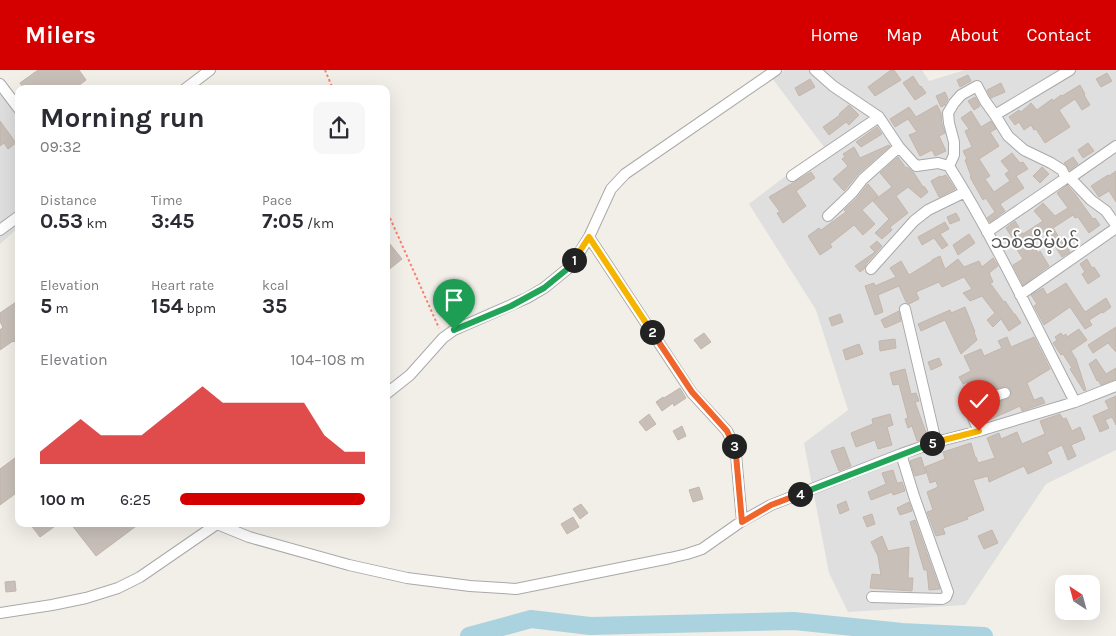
<!DOCTYPE html>
<html lang="en">
<head>
<meta charset="utf-8">
<style>
	:root { --surface:#fff; --page:#f7f7f7; --text:#2b2b33; --muted:#7c7c81; --accent:#d40000 }
	body { margin:0; font-family:Karla,"Noto Sans Myanmar",sans-serif; background:var(--page); color:var(--text); height:100vh; display:flex; flex-direction:column; font-size:19px; white-space:nowrap }
	* { box-sizing:border-box; margin:0 }
	p { font-size:16px; color:var(--muted) }
	.icon { flex:none; width:28px; height:28px; fill:none; stroke:currentColor; stroke-width:2; stroke-linecap:round; stroke-linejoin:round }
	.map { position:relative; flex:1; overflow:hidden }
	.side { position:absolute; left:15px; top:15px; width:375px; height:442px; display:flex; flex-direction:column; background:var(--surface); border-radius:10px; box-shadow:0 5px 20px #0002 }
	.side>* { flex:none }
	.needle { width:32px; rotate:324deg }
	.tools { position:absolute; left:1055px; top:505px; display:grid; gap:10px }
	.tools a { display:grid; place-items:center; width:45px; height:45px; border-radius:10px; background:var(--surface); box-shadow:0 5px 20px #0002; font-size:25px }
	.pin { position:absolute; display:grid; place-items:center; width:42px; height:42px; color:#fff; margin:-51px -21px; border-radius:50% 50% 50% 0; rotate:-45deg; box-shadow:0 0 5px #0007 }
	.pin .icon { rotate:45deg }
	.km { position:absolute; width:25px; height:25px; margin:-12px; border-radius:50%; background:#222; color:#fff; font-size:14px; line-height:25px; text-align:center }
	.round { display:grid; place-items:center; flex:none; width:52px; height:52px; border-radius:10px; background:var(--page) }
	.overview { display:flex; align-items:center; justify-content:space-between; height:85px; padding:0 25px }
	h1 { font-size:28px; font-weight:700; line-height:38px }
	.stats { display:grid; grid-template-columns:repeat(3,1fr); gap:8px; height:85px; padding:5px 25px }
	.stats div { display:grid; align-content:center }
	.stats b { font-size:21px; font-weight:700 }
	.stats small { font-size:14px; font-weight:400 }
	.stats p { font-size:14px }
	.chart { height:140px; padding:10px 25px }
	.chart p { display:flex; justify-content:space-between }
	.chart svg { width:100%; height:90px; margin-top:5px; fill:var(--accent); opacity:.7 }
	ul { padding:0 25px; list-style:none; font-size:16px }
	li { display:grid; grid-template-columns:80px 60px 1fr; align-items:center; height:38px }
	li i { height:12px; border-radius:6px; background:var(--accent) }
	header { display:flex; align-items:center; gap:30px; box-sizing:border-box; height:70px; padding:0 25px; background:var(--accent); color:#fff }
	header strong { font-size:24px }
	nav { display:flex; gap:28px; margin-inline-start:auto; font-size:18px }
	.map>svg:first-child { display:block }
</style>
</head>
<body>
<header>
<strong>Milers</strong>
<nav><a>Home</a><a>Map</a><a>About</a><a>Contact</a></nav>
</header>
<div class="map">
<svg width="1116" height="566" viewBox="0 0 1116 566">
	<rect width="100%" height="100%" fill="#f2efe9"/>
	<path fill="#e0dfdf" d="M 785,0 L 829,0 L 831,1 L 833,0 L 922,0 L 929,11 L 965,0 L 1116,0 L 1116,380 L 1046,414 L 965,535 L 848,542 L 829,503 L 804,373 L 848,340 L 816,240 L 749,134 L 824,77 L 772,8 Z
		M 0,21 L 19,47 L 19,157 L 0,174 Z"/>
	<g fill="none" stroke-linecap="round" stroke-linejoin="round">
		<path stroke="#aad3df" stroke-width="18" d="M 469,566 L 531,549 L 590,556 L 794,551 L 902,562 L 984,566"/>
	</g>
	<path fill="#c7bfb8" stroke="#c4b6ab" d="M 38,0 L 79,0 L 86,10 L 74,19 L 24,19 L 20,13 Z
		M 891,0 L 894,0 L 901,10 L 875,26 L 868,17 Z
		M 1107,3 L 1112,11 L 1101,17 L 1096,9 Z
		M 968,5 L 971,11 L 960,17 L 957,10 Z
		M 913,6 L 920,17 L 921,16 L 926,23 L 915,30 L 903,13 Z
		M 810,9 L 815,17 L 799,26 L 795,18 Z
		M 1001,13 L 1005,22 L 991,28 L 987,20 Z
		M 1080,15 L 1085,24 L 1084,25 L 1090,35 L 1082,40 L 1075,29 L 1059,40 L 1070,57 L 1045,73 L 1036,59 L 1034,60 L 1031,55 L 1024,60 L 1019,52 L 1015,55 L 1009,47 L 1019,40 L 1021,42 L 1031,33 L 1037,40 L 1052,29 L 1053,31 L 1061,25 L 1062,26 Z
		M 945,22 L 948,29 L 945,35 L 941,37 L 936,26 Z
		M 975,27 L 980,36 L 974,40 L 968,31 Z
		M 849,35 L 859,45 L 849,55 L 846,52 L 829,65 L 823,57 L 840,45 L 839,44 Z
		M 937,35 L 941,43 L 942,54 L 945,63 L 939,66 L 946,81 L 935,86 L 932,80 L 920,86 L 909,65 L 917,62 L 908,49 L 895,57 L 890,49 L 909,37 L 916,47 Z
		M 971,41 L 981,57 L 991,51 L 996,59 L 990,62 L 999,76 L 979,89 L 990,106 L 985,109 L 994,122 L 1010,111 L 1005,104 L 1009,101 L 1001,91 L 1012,83 L 1020,93 L 1023,92 L 1028,99 L 1016,106 L 1024,118 L 1000,134 L 1005,141 L 990,152 L 987,148 L 995,142 L 986,128 L 983,130 L 970,107 L 971,106 L 965,90 L 967,89 L 963,81 L 972,77 L 965,61 L 969,59 L 961,48 Z
		M 0,51 L 16,73 L 8,79 L 4,73 L 0,76 Z
		M 877,57 L 882,64 L 861,77 L 856,72 Z
		M 1088,73 L 1094,81 L 1083,88 L 1078,80 Z
		M 889,75 L 890,76 L 858,104 L 844,121 L 833,109 L 848,96 L 842,89 L 845,87 L 843,84 L 854,77 L 860,88 Z
		M 898,87 L 906,98 L 907,97 L 914,103 L 923,117 L 924,116 L 928,122 L 921,128 L 908,117 L 896,126 L 908,143 L 890,157 L 892,160 L 882,169 L 875,163 L 889,149 L 873,131 L 892,117 L 880,103 Z
		M 1073,87 L 1078,94 L 1070,100 L 1064,93 Z
		M 1042,97 L 1049,104 L 1040,113 L 1033,106 Z
		M 1116,101 L 1116,132 L 1109,121 L 1099,127 L 1091,116 L 1108,105 L 1109,106 Z
		M 811,102 L 815,108 L 796,121 L 806,136 L 783,153 L 777,143 L 780,142 L 769,127 Z
		M 946,105 L 955,119 L 939,127 L 931,111 L 940,106 L 941,107 Z
		M 868,114 L 878,126 L 862,140 L 875,154 L 863,165 L 854,155 L 830,174 L 832,177 L 820,185 L 808,166 L 819,158 L 821,160 L 846,142 L 844,140 L 857,128 Z
		M 1067,115 L 1075,124 L 1093,149 L 1095,148 L 1100,155 L 1089,163 L 1078,147 L 1075,148 L 1073,145 L 1053,158 L 1066,178 L 1067,177 L 1070,182 L 1062,187 L 1045,161 L 1030,170 L 1038,183 L 1040,181 L 1049,196 L 1023,215 L 1013,195 L 1023,189 L 1011,170 L 1013,169 L 1006,158 L 1015,151 L 1023,164 L 1043,151 L 1034,141 L 1043,133 L 1055,146 L 1068,138 L 1057,123 Z
		M 956,143 L 960,150 L 950,154 L 947,147 Z
		M 945,152 L 949,159 L 940,164 L 948,175 L 942,179 L 934,168 L 922,175 L 918,167 Z
		M 969,164 L 975,173 L 958,185 L 953,175 Z
		M 386,169 L 402,189 L 386,202 Z
		M 877,171 L 882,176 L 866,194 L 864,199 L 860,202 L 855,196 L 875,182 L 870,177 Z
		M 940,186 L 945,199 L 958,189 L 964,197 L 979,191 L 982,197 L 993,188 L 998,196 L 989,203 L 993,212 L 990,213 L 1004,232 L 1005,231 L 1014,244 L 1015,244 L 1021,253 L 1009,261 L 1001,249 L 993,257 L 987,250 L 995,243 L 982,226 L 970,231 L 963,223 L 972,219 L 964,207 L 942,217 L 939,212 L 916,222 L 919,229 L 909,234 L 906,232 L 899,216 L 878,225 L 883,242 L 875,245 L 865,216 L 874,213 L 875,216 L 896,207 L 890,198 L 901,191 L 909,205 L 932,191 L 932,190 Z
		M 1087,189 L 1092,198 L 1094,197 L 1100,206 L 1088,214 L 1082,204 L 1085,202 L 1080,194 Z
		M 1066,213 L 1085,242 L 1106,228 L 1111,237 L 1103,243 L 1102,242 L 1089,250 L 1092,255 L 1085,259 L 1070,237 L 1044,255 L 1034,236 L 1037,234 L 1031,225 L 1043,218 L 1047,225 Z
		M 19,230 L 19,269 L 14,272 L 13,271 L 0,280 L 0,260 L 3,257 L 0,252 L 0,243 Z
		M 965,237 L 975,262 L 974,262 L 977,270 L 961,284 L 945,250 L 921,261 L 918,254 L 950,240 L 951,243 Z
		M 899,241 L 901,251 L 885,258 L 881,250 Z
		M 840,244 L 843,252 L 832,256 L 829,248 Z
		M 1116,257 L 1116,282 L 1108,273 L 1093,283 L 1088,275 Z
		M 1079,259 L 1087,270 L 1071,281 L 1076,289 L 1086,320 L 1084,321 L 1070,299 L 1072,298 L 1063,284 L 1061,285 L 1053,273 L 1057,270 L 1055,267 L 1061,263 L 1063,266 L 1066,264 L 1067,267 Z
		M 704,263 L 711,272 L 701,279 L 694,270 Z
		M 1007,267 L 1011,277 L 1034,267 L 1050,299 L 1027,313 L 1034,330 L 1042,327 L 1045,333 L 1022,341 L 1020,336 L 985,352 L 980,342 L 981,340 L 988,336 L 1010,328 L 1012,324 L 1011,321 L 1009,318 L 1006,316 L 992,320 L 991,317 L 987,319 L 986,317 L 972,324 L 967,312 L 963,314 L 959,307 L 971,301 L 964,286 L 981,279 L 984,286 L 1002,278 L 998,271 Z
		M 895,269 L 896,278 L 880,281 L 879,271 Z
		M 859,274 L 863,284 L 846,290 L 843,280 Z
		M 939,288 L 942,295 L 931,300 L 928,292 Z
		M 1096,289 L 1106,304 L 1116,298 L 1116,309 L 1101,315 L 1098,310 L 1097,311 L 1089,294 Z
		M 905,299 L 911,324 L 916,323 L 919,331 L 915,332 L 928,368 L 917,371 L 912,356 L 908,358 L 905,349 L 908,348 L 899,314 L 893,315 L 890,303 Z
		M 680,318 L 686,328 L 674,336 L 673,333 L 662,341 L 656,332 L 663,327 L 664,328 Z
		M 1116,326 L 1116,355 L 1112,347 L 1105,350 L 1109,358 L 1100,362 L 1093,346 L 1109,339 L 1105,331 Z
		M 649,344 L 656,354 L 646,361 L 639,352 Z
		M 890,344 L 893,355 L 887,357 L 892,375 L 878,379 L 875,370 L 856,377 L 851,363 L 873,354 L 872,349 Z
		M 1060,344 L 1063,349 L 1066,348 L 1072,361 L 1080,357 L 1085,369 L 1071,375 L 1076,386 L 1068,390 L 1062,375 L 1047,382 L 1052,393 L 1028,404 L 1024,396 L 989,412 L 988,406 L 973,410 L 984,440 L 967,447 L 968,449 L 943,458 L 945,464 L 936,466 L 927,442 L 933,440 L 927,422 L 938,417 L 936,411 L 930,413 L 925,397 L 945,389 L 943,382 L 971,373 L 975,387 L 976,387 L 978,393 L 995,388 L 987,368 L 999,363 L 1001,369 L 1017,362 L 1022,374 L 1045,364 L 1040,351 Z
		M 682,356 L 686,366 L 678,370 L 673,361 Z
		M 844,377 L 851,396 L 839,401 L 831,381 Z
		M 19,385 L 19,421 L 0,435 L 0,399 Z
		M 921,387 L 926,403 L 915,406 L 910,391 Z
		M 893,400 L 897,413 L 902,412 L 905,421 L 893,425 L 892,422 L 871,430 L 868,422 L 886,414 L 882,403 Z
		M 699,417 L 703,429 L 693,432 L 689,420 Z
		M 846,431 L 849,440 L 840,444 L 837,435 Z
		M 909,432 L 912,441 L 900,445 L 897,438 Z
		M 581,434 L 588,443 L 580,449 L 573,439 Z
		M 872,444 L 875,454 L 867,457 L 863,447 Z
		M 573,447 L 579,457 L 567,464 L 561,454 Z
		M 915,450 L 936,509 L 940,519 L 929,520 L 927,500 L 924,500 L 910,452 Z
		M 30,454 L 58,454 L 40,467 Z
		M 71,454 L 139,454 L 96,486 Z
		M 992,460 L 998,473 L 984,479 L 978,466 Z
		M 882,466 L 888,481 L 909,477 L 908,508 L 913,508 L 912,521 L 870,518 L 872,504 L 881,505 L 878,486 L 871,472 Z
		M 15,511 L 16,521 L 6,522 L 5,512 Z"/>
	<g fill="none" stroke-linecap="round" stroke-linejoin="round">
		<g stroke="#a9a9a9" stroke-width="12">
			<path id="minor" d="M 815,0 L 833,16 L 879,47 L 899,77 L 916,96 L 938,93 L 949,96 C 996,171 1034,253 1075,332
				M 0,14 L 19,39
				M 185,19 L 210,0
				M 995,45 L 1070,0
				M 949,96 L 954,85 L 954,72 L 949,53 L 948,43 L 954,33 L 961,25 L 977,16 L 985,31 L 995,45 L 1008,66 L 1024,80 L 1051,93 L 1062,100 L 1066,108 L 1070,108 L 1091,130 L 1106,141 L 1116,155
				M 792,106 L 879,47
				M 1070,108 L 1116,76
				M 828,146 L 852,123 L 863,109 L 899,77
				M 0,160 L 19,146
				M 987,162 L 1066,108
				M 589,167 L 692,323 L 727,361 L 732,371 L 736,385 L 742,451
				M 871,199 L 914,151 L 928,140 L 965,122
				M 1020,225 L 1116,158
				M 905,239 L 936,372
				M 386,324 L 410,305 L 443,268 L 454,260 L 527,228 L 544,218 L 571,196 L 589,167 L 611,119 L 625,104 L 776,0
				M 979,361 C 977,356 972,348 972,343 C 973,331 996,326 1005,323
				M 872,527 L 942,529 L 946,527 L 948,522 L 914,426 L 901,384
				M 0,543 L 52,535 L 86,528 L 118,518 L 140,507 L 217,454 L 249,467 L 349,495 L 407,508 L 470,516 L 516,519 L 670,488 L 687,484 L 702,479 L 742,451 L 771,435 L 901,384 L 936,372 L 979,361 L 1075,332 L 1116,316"/>
		</g>
		<path stroke="#fa8072" stroke-width="2" stroke-dasharray="2.5 2.5" stroke-linecap="butt" d="M 325,0 L 333,19
			M 386,139 L 439,258"/>
		<use href="#minor" stroke="#fff" stroke-width="10"/>
	</g>
	<g fill="none" stroke-linecap="round" stroke-linejoin="round">
		<g stroke="#fff" stroke-width="10">
			<path id="split-1" d="M 454,260 L 511,236 L 544,218 L 571,196 L 574,190"/>
		</g>
		<g stroke="#fff" stroke-width="10">
			<path id="split-2" d="M 574,190 L 589,167 L 652,262"/>
		</g>
		<g stroke="#fff" stroke-width="10">
			<path id="split-3" d="M 652,262 L 692,322 L 727,361 L 734,376"/>
		</g>
		<g stroke="#fff" stroke-width="10">
			<path id="split-4" d="M 734,376 L 736,385 L 742,452 L 771,435 L 800,424"/>
		</g>
		<g stroke="#fff" stroke-width="10">
			<path id="split-5" d="M 800,424 L 932,373"/>
		</g>
		<g stroke="#fff" stroke-width="10">
			<path id="split-6" d="M 932,373 L 979,361"/>
		</g>
		<use href="#split-1" stroke="#22a559" stroke-width="6"/>
		<use href="#split-2" stroke="#f5b400" stroke-width="6"/>
		<use href="#split-3" stroke="#f0652b" stroke-width="6"/>
		<use href="#split-4" stroke="#f0652b" stroke-width="6"/>
		<use href="#split-5" stroke="#22a559" stroke-width="6"/>
		<use href="#split-6" stroke="#f5b400" stroke-width="6"/>
	</g>
	<g text-anchor="middle" stroke-width="4" stroke-linejoin="round" paint-order="stroke">
		<g font-size="18" fill="#555" stroke="#fff">
			<text x="1035" y="178">သစ်ဆိမ့်ပင်</text>
		</g>
	</g>
</svg>
<div class="tools">
<a><svg class="needle" viewBox="-14 -14 28 28"><path d="M0-13l5 13h-10z" fill="#e53935"/><path d="M0 13l5-13h-10z" fill="#7c7c81"/></svg></a>
</div>
<div class="pin" style="left:454px;top:260px;background:#1e9e55"><svg class="icon" aria-label="arrive" viewBox="0 0 24 24"><path d="M6 21V4h12l-3 4 3 4H6"/></svg></div>
<div class="pin" style="left:979px;top:361px;background:#d93025"><svg class="icon" aria-label="check" viewBox="0 0 24 24"><path d="M5 12l5 5 9-10"/></svg></div>
<b class="km" style="left:574px;top:190px">1</b>
<b class="km" style="left:652px;top:262px">2</b>
<b class="km" style="left:734px;top:376px">3</b>
<b class="km" style="left:800px;top:424px">4</b>
<b class="km" style="left:932px;top:373px">5</b>
<section class="side">
<div class="overview"><div><h1>Morning run</h1><p>09:32</p></div><a class="round"><svg class="icon" aria-label="share" viewBox="0 0 24 24"><path d="M12 15V3M7 8l5-5 5 5M5 13v7h14v-7"/></svg></a></div>
<div class="stats">
<div><p>Distance</p><b>0.53<small> km</small></b></div>
<div><p>Time</p><b>3:45</b></div>
<div><p>Pace</p><b>7:05<small> /km</small></b></div>
</div>
<div class="stats">
<div><p>Elevation</p><b>5<small> m</small></b></div>
<div><p>Heart rate</p><b>154<small> bpm</small></b></div>
<div><p>kcal</p><b>35</b></div>
</div>
<div class="chart"><p><span>Elevation</span>104–108 m</p>
<svg viewBox="0 0 160 44" preserveAspectRatio="none"><path d="M0 44V38L10 30L20 22L30 30L40 30L50 30L60 22L70 14L80 6L90 14L100 14L110 14L120 14L130 14L140 30L150 38L160 38V44z"/></svg>
</div>
<ul>
<li><b>100 m</b>6:25<i style="width:100%"></i></li>
</ul>
</section>
</div>
</body>
</html>
